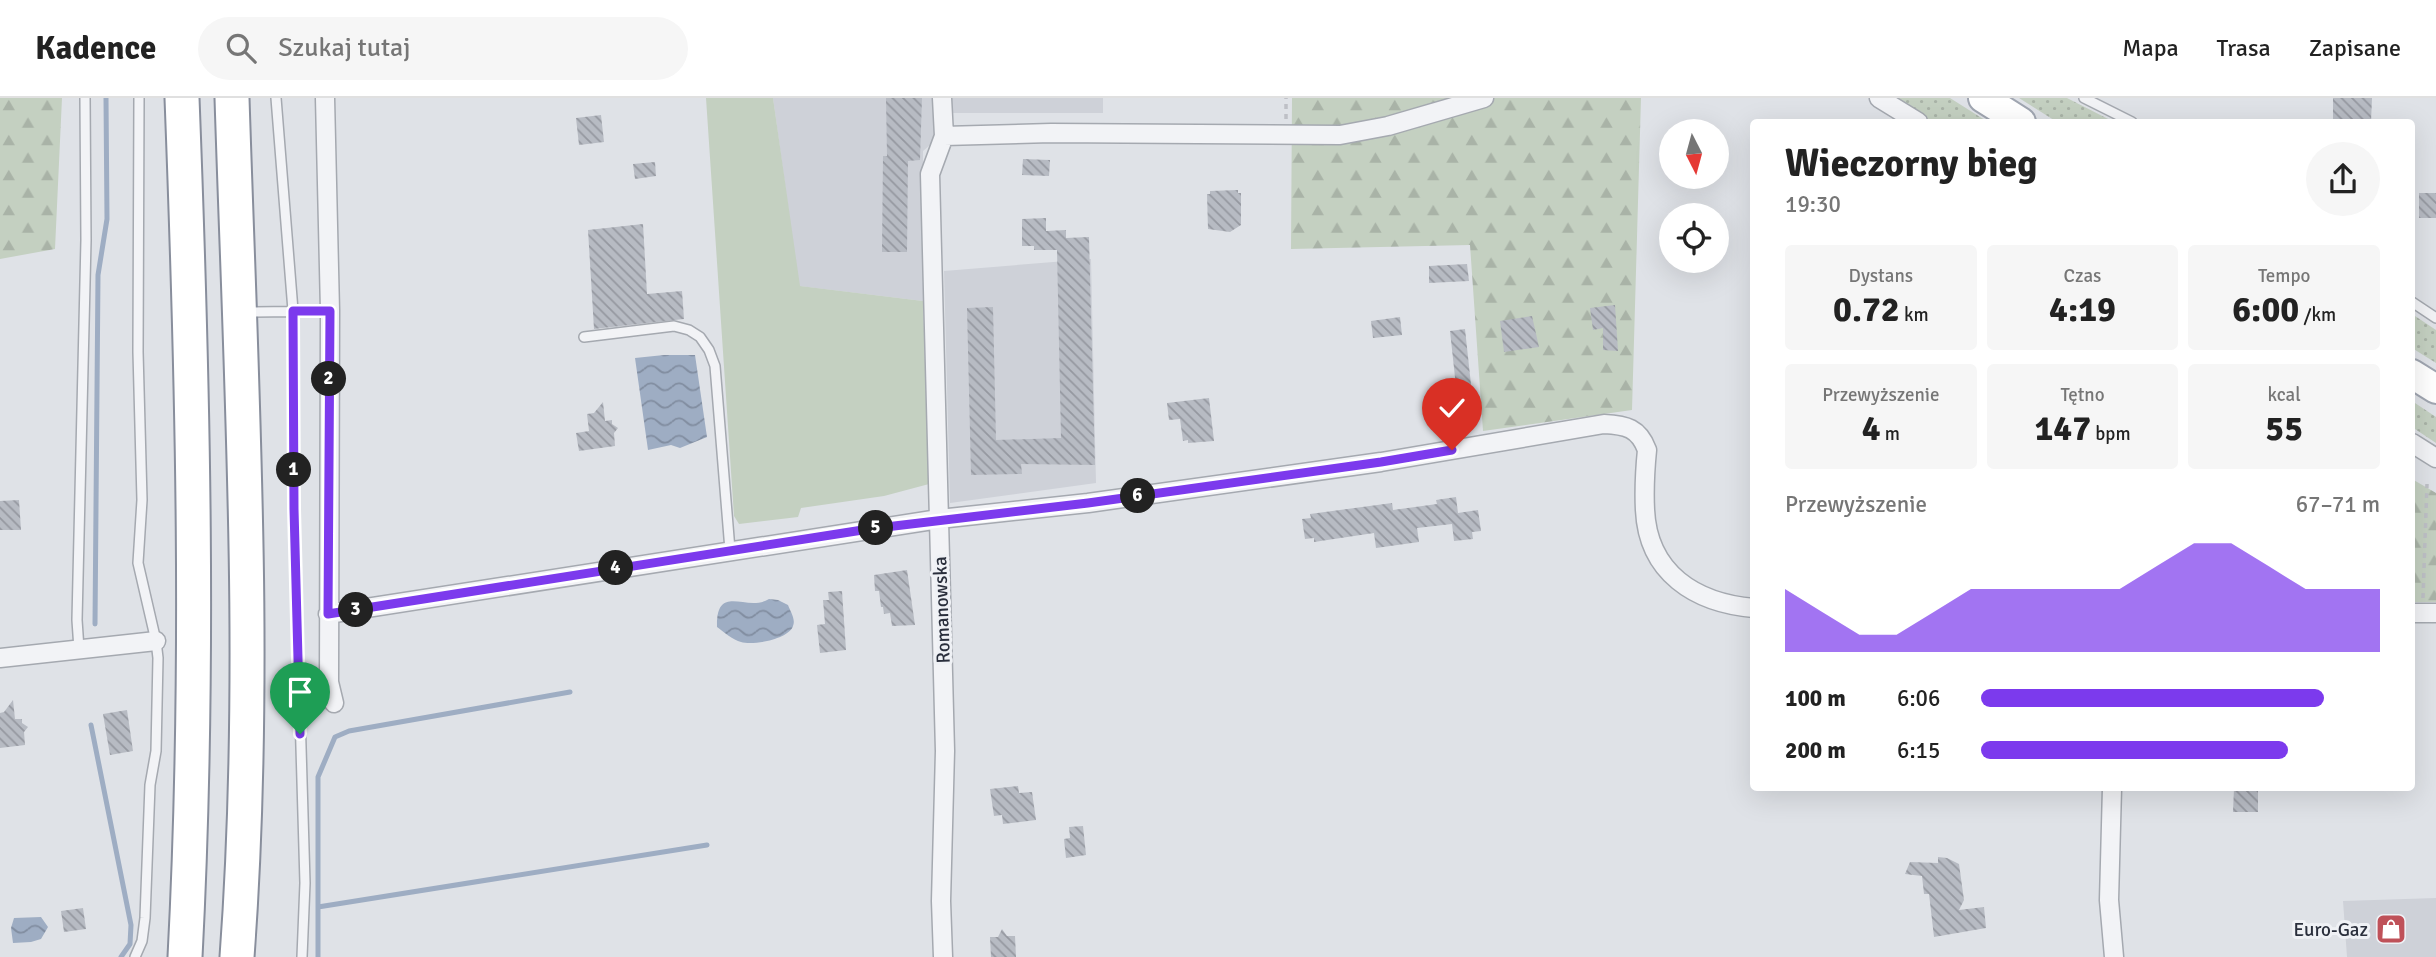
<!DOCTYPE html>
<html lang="pl">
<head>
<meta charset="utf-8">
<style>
	:root { --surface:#fff; --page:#f6f6f6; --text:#222; --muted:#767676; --line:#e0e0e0; --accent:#7c3aed }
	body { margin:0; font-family:Signika,sans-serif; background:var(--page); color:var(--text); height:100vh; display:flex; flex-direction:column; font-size:26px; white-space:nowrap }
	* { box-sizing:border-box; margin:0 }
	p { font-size:23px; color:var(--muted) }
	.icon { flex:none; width:38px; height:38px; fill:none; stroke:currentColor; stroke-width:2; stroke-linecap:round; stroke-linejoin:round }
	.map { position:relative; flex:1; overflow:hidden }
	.details { position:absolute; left:1750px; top:21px; width:665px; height:672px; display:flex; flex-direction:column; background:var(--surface); border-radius:7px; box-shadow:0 7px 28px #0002 }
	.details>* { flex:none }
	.needle { width:46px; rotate:174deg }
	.buttons { position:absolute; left:1659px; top:21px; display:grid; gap:14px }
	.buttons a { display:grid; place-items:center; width:70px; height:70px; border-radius:50%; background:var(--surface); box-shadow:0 7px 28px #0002; font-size:35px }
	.pin { position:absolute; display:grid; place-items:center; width:60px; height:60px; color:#fff; margin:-72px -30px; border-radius:50% 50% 50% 0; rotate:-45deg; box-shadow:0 0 7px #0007 }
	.pin .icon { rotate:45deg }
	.km { position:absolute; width:35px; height:35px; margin:-18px; border-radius:50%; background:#222; color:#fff; font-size:19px; line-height:35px; text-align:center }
	.round { display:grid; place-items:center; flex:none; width:74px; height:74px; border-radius:37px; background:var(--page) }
	.summary { display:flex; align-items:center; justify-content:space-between; height:119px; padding:0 35px }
	h1 { font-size:38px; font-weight:700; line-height:52px }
	.metrics { display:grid; grid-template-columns:repeat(3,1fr); gap:10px; height:119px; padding:7px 35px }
	.metrics div { display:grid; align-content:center; border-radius:7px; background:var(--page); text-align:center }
	.metrics b { font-size:35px; font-weight:700 }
	.metrics small { font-size:19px; font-weight:400 }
	.metrics p { font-size:19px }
	.chart { height:196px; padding:14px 35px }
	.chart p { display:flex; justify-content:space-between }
	.chart svg { width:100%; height:126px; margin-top:7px; fill:var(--accent); opacity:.7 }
	ul { padding:0 35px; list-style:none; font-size:23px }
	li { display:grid; grid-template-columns:112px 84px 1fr; align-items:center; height:52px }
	li i { height:18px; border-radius:9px; background:var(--accent) }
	header { display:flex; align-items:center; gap:42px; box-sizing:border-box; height:98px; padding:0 35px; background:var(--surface); border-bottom:2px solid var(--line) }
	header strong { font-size:33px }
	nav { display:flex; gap:38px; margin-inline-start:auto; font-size:24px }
	.search { width:490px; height:63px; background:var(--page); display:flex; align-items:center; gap:18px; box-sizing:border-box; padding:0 24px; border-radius:38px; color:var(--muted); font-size:26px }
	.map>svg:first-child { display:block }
</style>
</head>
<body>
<header>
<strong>Kadence</strong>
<div class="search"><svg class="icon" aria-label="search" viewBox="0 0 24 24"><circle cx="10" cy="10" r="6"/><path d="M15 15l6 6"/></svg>Szukaj tutaj</div>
<nav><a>Mapa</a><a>Trasa</a><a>Zapisane</a></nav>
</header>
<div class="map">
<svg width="2436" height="859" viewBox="0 0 2436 859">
	<defs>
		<pattern id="grass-dots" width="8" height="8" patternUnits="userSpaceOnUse" patternTransform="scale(1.75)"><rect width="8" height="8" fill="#c4d0c1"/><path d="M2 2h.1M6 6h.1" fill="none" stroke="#a9b3a7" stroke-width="1.8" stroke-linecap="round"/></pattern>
		<pattern id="forest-firs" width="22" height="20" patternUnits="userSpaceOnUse" patternTransform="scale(1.75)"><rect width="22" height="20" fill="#c4d0c1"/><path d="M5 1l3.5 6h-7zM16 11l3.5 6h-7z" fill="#a9b3a7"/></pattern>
		<pattern id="water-waves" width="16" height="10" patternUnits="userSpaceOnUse" patternTransform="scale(1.75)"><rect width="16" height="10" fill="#9eadc3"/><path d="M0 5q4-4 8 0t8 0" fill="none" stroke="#818da0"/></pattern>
		<pattern id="building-back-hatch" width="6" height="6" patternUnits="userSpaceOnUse" patternTransform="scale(1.75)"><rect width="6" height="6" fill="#b7bbc3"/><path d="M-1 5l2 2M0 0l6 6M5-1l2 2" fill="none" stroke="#9598a0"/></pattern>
	</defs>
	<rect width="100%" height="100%" fill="#dfe2e7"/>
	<path fill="#ced1d8" d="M 773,0 L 936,0 L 936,42 L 923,53 L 923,203 L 799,188 Z
		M 950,0 L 1103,0 L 1103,15 L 950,15 Z
		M 1091,161 L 1096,385 L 950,405 L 944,173 Z
		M 2436,800 L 2436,859 L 2347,859 L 2343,803 Z"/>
	<path fill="url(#grass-dots)" d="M 1895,0 L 1950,0 L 1988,24 L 1933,24 Z
		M 2019,0 L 2067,0 L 2114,24 L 2057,24 Z
		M 2412,216 L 2436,232 L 2436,265 L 2412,250 Z
		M 2412,303 L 2436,319 L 2436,345 L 2412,329 Z"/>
	<path fill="url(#forest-firs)" d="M 0,0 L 62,0 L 55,151 L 0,161 Z
		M 1292,0 L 1641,0 L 1632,312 L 1483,333 L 1470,147 L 1291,151 Z
		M 2412,381 L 2436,395 L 2436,504 L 2412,504 Z"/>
	<path fill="#c4d0c1" d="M 706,0 L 773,0 L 800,188 L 923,203 L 929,386 L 884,398 L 801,410 L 798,419 L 739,426 L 734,418 Z"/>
	<path fill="url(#water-waves)" d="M 664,257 L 695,257 L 707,339 L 680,350 L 671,347 L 648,352 L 635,260 Z
		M 769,501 L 778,502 L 788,507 C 790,513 796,521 793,528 C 789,541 753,548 741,544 C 733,542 724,534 717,529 C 716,484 747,515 769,501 Z
		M 41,819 L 48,829 L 41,841 L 31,844 L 13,845 L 11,830 L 14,820 Z"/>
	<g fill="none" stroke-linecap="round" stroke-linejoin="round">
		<path stroke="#9eadc3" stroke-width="5" d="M 95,526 L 98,177 L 107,121 L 106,0
			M 91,627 L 131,827 L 130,846 L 121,859
			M 318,809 L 707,747
			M 318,859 L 318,679 L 335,639 L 349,633 L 570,594"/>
	</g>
	<path fill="url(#building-back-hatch)" d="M 886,0 L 922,0 L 920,62 L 908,63 L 907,154 L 882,154 L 883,58 L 887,58 Z
		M 2333,0 L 2372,0 L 2371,24 L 2333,23 Z
		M 601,17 L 604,44 L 579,47 L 576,20 Z
		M 1023,61 L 1050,62 L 1049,78 L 1022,77 Z
		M 655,64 L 656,78 L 635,81 L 633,66 Z
		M 1238,92 L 1238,95 L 1241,95 L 1241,127 L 1230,134 L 1208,131 L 1207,96 L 1210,96 L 1210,93 Z
		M 2419,95 L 2436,95 L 2436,120 L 2419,120 Z
		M 1046,120 L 1046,133 L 1066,132 L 1066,140 L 1089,139 L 1095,367 L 1021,366 L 1022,376 L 971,377 L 967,210 L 993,209 L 996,342 L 1061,340 L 1057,152 L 1034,152 L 1034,148 L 1022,148 L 1022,121 Z
		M 643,126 L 647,196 L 682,193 L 684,221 L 594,231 L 588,132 Z
		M 1467,166 L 1469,183 L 1429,185 L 1429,168 Z
		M 1615,207 L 1618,253 L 1603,252 L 1603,230 L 1593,232 L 1590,210 Z
		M 1532,218 L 1539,249 L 1504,254 L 1500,223 Z
		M 1400,219 L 1402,237 L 1373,240 L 1371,223 Z
		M 1465,231 L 1473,305 L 1458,307 L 1450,233 Z
		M 1209,300 L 1214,343 L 1188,345 L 1188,342 L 1183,343 L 1180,321 L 1169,322 L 1167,305 Z
		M 603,304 L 605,323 L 612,322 L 612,326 L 618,330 L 614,335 L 615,348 L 579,353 L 576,335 L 589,333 L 587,316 L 594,315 Z
		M 1456,399 L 1458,415 L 1478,412 L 1481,433 L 1472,434 L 1473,441 L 1454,443 L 1452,426 L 1417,430 L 1419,444 L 1376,450 L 1374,435 L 1314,444 L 1314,440 L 1305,441 L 1302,421 L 1311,420 L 1310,416 L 1392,405 L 1393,412 L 1437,406 L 1436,402 Z
		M 19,402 L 21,432 L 0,432 L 0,403 Z
		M 907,472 L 915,527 L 892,528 L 890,515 L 884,516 L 883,509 L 881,509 L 879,493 L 875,493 L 874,477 Z
		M 842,493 L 846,552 L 820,555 L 817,527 L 825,526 L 823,502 L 829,502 L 828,494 Z
		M 13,602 L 15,621 L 22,621 L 22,625 L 28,629 L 24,634 L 25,647 L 0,650 L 0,615 L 4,614 Z
		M 127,612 L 133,653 L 110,657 L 103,616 Z
		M 1018,688 L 1019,695 L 1032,694 L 1036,722 L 1003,726 L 1002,717 L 994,718 L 990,691 Z
		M 2234,690 L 2258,690 L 2258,714 L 2233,714 Z
		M 1083,728 L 1086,757 L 1066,760 L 1064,741 L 1070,740 L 1069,729 Z
		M 1938,759 L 1947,760 L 1959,766 L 1964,802 L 1959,812 L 1984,809 L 1986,830 L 1934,839 L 1929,796 L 1924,796 L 1922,778 L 1905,776 L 1910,764 L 1938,765 Z
		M 83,810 L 86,831 L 64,834 L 61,813 Z
		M 1002,831 L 1007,838 L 1015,838 L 1016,859 L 991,859 L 990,839 L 998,839 Z"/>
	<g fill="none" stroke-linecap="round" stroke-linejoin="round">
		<g stroke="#a5a9b0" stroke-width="12">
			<path id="service" d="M 276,0 L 294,225 L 294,411 L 305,785 L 302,859
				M 2084,0 L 2132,24
				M 2412,204 L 2436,220
				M 244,214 L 330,213
				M 584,239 L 674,228 L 689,232 L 700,239 L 709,252 L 715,268 L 730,452
				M 79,551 L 77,522 L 86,142 L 85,0
				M 135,859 L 142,843 L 145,820 L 150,687 L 156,653 L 158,560 L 156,543 L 138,465 L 142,402 L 138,254 L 139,0"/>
		</g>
		<g stroke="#a5a9b0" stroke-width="21">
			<path id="minor" d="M 325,0 L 330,213 L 329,584 L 334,605
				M 942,0 L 944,38 L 930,76 L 945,653 L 941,803 L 943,859
				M 1879,0 L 1918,24
				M 944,38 L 1051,35 L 1340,37 L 1388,28 L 1484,0
				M 2412,345 L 2436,360
				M 2412,515 L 2436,515
				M 328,516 L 939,421 L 1088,405 L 1381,364 L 1604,326 C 1626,327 1639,330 1647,352 C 1645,372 1644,392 1645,412 C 1648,475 1695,505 1754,510
				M 0,560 L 156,543
				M 2112,690 L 2109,802 L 2114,859"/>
		</g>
		<g stroke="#a0a6b1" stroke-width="32">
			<path id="primary" d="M 1983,0 L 2021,24
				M 2412,276 L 2436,291"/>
		</g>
		<g stroke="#888e9c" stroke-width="37">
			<path id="motorway" d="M 182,0 C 193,286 200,573 185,859
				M 232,0 C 241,286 258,574 237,859"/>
		</g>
		<path stroke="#bec0c6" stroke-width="3.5" stroke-dasharray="5 5" stroke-linecap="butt" d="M 1286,21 L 1286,0
			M 2423,500 L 2427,386"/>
		<use href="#service" stroke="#f2f3f6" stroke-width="9"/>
		<use href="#minor" stroke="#f2f3f6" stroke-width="18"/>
		<use href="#primary" stroke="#fff" stroke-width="28"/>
		<use href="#motorway" stroke="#fff" stroke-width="33"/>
	</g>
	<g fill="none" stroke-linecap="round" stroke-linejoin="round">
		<g stroke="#fff" stroke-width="14">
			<path id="route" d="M 300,636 L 294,411 L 293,213 L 330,213 L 328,516 L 869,431 L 1088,405 L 1381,364 L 1452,352"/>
		</g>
		<use href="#route" stroke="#7c3aed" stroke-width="9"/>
	</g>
	<defs>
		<g id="shop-square" transform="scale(1.575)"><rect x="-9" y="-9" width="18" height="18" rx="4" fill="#bf5159" stroke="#eff1f5"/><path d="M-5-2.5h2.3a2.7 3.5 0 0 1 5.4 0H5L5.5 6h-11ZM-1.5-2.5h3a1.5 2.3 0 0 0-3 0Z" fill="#fff"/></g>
	</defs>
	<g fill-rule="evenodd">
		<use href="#shop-square" x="2391" y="831"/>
	</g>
	<g text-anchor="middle" stroke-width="6" stroke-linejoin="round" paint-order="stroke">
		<g font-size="19" fill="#2a2f3c" stroke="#eff1f5">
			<text transform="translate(941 512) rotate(-92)" y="7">Romanowska</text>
		</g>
		<g font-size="19" fill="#2a2f3c" stroke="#eff1f5" text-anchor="end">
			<text x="2368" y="838">Euro-Gaz</text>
		</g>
	</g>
</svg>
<div class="buttons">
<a><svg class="needle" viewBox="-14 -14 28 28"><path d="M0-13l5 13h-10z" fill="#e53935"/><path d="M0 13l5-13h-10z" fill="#767676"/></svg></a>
<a><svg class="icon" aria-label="locate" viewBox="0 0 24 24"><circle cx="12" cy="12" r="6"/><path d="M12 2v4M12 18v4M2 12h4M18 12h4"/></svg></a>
</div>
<div class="pin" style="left:300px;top:636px;background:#1e9e55"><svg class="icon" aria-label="arrive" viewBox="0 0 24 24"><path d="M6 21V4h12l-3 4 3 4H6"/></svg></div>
<div class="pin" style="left:1452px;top:352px;background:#d93025"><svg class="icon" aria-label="check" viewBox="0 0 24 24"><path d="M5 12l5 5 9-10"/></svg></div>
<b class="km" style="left:294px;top:372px">1</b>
<b class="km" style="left:329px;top:281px">2</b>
<b class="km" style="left:356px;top:512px">3</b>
<b class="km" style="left:616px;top:470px">4</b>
<b class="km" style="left:876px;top:430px">5</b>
<b class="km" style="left:1138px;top:398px">6</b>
<section class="details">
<div class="summary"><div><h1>Wieczorny bieg</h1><p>19:30</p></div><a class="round"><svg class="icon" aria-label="share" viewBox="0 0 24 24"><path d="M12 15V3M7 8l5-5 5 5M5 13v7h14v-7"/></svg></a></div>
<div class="metrics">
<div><p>Dystans</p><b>0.72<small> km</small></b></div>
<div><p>Czas</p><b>4:19</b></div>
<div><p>Tempo</p><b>6:00<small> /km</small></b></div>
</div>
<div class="metrics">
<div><p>Przewyższenie</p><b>4<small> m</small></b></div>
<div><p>Tętno</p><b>147<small> bpm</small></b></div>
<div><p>kcal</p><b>55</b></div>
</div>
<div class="chart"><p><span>Przewyższenie</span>67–71 m</p>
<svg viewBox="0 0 160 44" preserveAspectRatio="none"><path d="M0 44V22L10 30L20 38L30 38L40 30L50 22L60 22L70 22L80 22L90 22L100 14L110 6L120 6L130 14L140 22L150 22L160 22V44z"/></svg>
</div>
<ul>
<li><b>100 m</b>6:06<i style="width:86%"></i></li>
<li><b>200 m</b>6:15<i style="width:77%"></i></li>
</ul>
</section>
</div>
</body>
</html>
